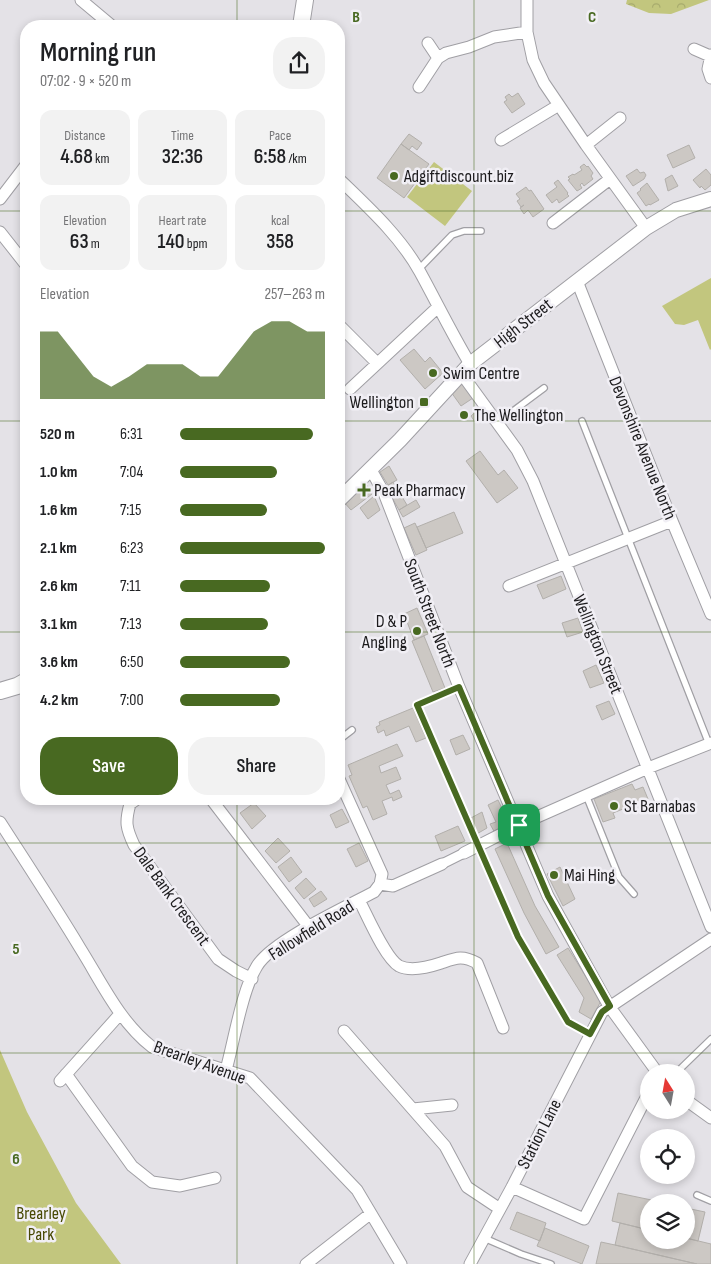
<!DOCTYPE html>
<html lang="en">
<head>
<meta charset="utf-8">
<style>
	:root { --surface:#fff; --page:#f2f2f2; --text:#202124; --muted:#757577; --accent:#486921 }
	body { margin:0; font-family:"Sofia Sans Condensed",sans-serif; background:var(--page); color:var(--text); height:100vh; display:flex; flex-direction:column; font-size:19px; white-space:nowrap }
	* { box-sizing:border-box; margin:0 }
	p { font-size:16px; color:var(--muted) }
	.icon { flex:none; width:28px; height:28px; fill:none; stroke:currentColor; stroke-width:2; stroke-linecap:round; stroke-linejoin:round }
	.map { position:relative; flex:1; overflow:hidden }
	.sheet { position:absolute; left:20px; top:20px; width:325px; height:785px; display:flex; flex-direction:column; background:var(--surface); border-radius:20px; box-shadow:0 2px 8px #0003 }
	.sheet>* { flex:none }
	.needle { width:32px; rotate:349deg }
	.controls { position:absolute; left:640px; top:1064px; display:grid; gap:10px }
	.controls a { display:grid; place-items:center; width:55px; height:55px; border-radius:50%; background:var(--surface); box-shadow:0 2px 8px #0003; font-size:25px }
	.pin { position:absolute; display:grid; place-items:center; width:42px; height:42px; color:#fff; margin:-21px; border-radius:10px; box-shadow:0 2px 8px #0006 }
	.round { display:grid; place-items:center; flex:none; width:52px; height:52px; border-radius:20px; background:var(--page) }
	.overview { display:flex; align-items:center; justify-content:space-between; height:85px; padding:0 20px }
	h1 { font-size:28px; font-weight:600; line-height:38px }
	.metrics { display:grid; grid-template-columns:repeat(3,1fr); gap:8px; height:85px; padding:5px 20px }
	.metrics div { display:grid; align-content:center; border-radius:12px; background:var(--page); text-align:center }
	.metrics b { font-size:21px; font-weight:600 }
	.metrics small { font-size:14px; font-weight:400 }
	.metrics p { font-size:14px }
	.chart { height:140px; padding:10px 20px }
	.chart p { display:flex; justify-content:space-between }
	.chart svg { width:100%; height:90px; margin-top:5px; fill:var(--accent); opacity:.7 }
	.cta { display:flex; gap:10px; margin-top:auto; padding:10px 20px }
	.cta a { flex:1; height:58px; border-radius:20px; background:var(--accent); color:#fff; font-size:20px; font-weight:600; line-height:58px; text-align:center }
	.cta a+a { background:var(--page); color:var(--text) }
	ul { padding:0 20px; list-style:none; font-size:16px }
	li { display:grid; grid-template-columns:80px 60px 1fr; align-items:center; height:38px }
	li i { height:12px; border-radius:6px; background:var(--accent) }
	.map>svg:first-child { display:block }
</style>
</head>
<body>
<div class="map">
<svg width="711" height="1264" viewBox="0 0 711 1264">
	<defs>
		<pattern id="forest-crowns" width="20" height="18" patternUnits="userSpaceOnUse" patternTransform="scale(1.25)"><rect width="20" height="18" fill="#c2c67e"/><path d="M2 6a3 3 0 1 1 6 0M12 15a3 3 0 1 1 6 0" fill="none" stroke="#a6aa6c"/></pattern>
	</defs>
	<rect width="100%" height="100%" fill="#e4e2e7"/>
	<path fill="#c2c67e" d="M 434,162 L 472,191 L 445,226 L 407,197 Z
		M 711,278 L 711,349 L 710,350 L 698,320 L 684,325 L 675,324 L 662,306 Z
		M 0,1050 L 27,1112 L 76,1203 L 121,1264 L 0,1264 Z"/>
	<path fill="url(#forest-crowns)" d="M 627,0 L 709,0 L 671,14 L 649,13 L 626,4 Z"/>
	<path fill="#ccc8c4" stroke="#b2afab" d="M 518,93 L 525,104 L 512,113 L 504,102 L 507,100 L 505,97 L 509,94 L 512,97 Z
		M 409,134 L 422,143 L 417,150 L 412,146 L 409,150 L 401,144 Z
		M 401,144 L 429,164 L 404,198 L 377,178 Z
		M 689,145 L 695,158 L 673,168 L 667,155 Z
		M 584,164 L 587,167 L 588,166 L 593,173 L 591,176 L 593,179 L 584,186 L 582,183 L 580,185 L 582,188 L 577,191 L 568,180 L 570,179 L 568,177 L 573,174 L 574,175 L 582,170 L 580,167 Z
		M 637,169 L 640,173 L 644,172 L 646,175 L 644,179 L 633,186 L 626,176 Z
		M 706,169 L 711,175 L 711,185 L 705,190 L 701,186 L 700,188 L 693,180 Z
		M 672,175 L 678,186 L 668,191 L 665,179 Z
		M 558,180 L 568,193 L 567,194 L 569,196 L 559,203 L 557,199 L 552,203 L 546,195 L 557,187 L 554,183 Z
		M 647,183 L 659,200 L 650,205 L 649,204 L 646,206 L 637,193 L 641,190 L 640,189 Z
		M 526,187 L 529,191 L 531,190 L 544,209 L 533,217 L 528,210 L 524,214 L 520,208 L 524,205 L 521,207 L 517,201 L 520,199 L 516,194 Z
		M 414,349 L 425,362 L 430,357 L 443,373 L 425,389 L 400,360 Z
		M 461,382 L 473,398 L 461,406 L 451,392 Z
		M 480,408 L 485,414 L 475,422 L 471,416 Z
		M 480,451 L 498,475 L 504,470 L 518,488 L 497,503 L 466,461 Z
		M 389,466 L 397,480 L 388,485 L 380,472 Z
		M 365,482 L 372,494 L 351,510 L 343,501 Z
		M 393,482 L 407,505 L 399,510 L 386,487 Z
		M 374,496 L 380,510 L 368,519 L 360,508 Z
		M 416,500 L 420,507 L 403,517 L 399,510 Z
		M 454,512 L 463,533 L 426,548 L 417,527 Z
		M 415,523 L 427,550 L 416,555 L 404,528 Z
		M 561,576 L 566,589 L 543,599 L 537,585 Z
		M 417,608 L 428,634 L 414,640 L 404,614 Z
		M 578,618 L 583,632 L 567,637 L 562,623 Z
		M 424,636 L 445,688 L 433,692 L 412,641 Z
		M 596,665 L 604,683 L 590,688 L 583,671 Z
		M 609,701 L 615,714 L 602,720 L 596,706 Z
		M 413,708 L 426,738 L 416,742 L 409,726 L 386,736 L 384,730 L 378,733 L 376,727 L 380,725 L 379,722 Z
		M 463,735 L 470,749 L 456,755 L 450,740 Z
		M 397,744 L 403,756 L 379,766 L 381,773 L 396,767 L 401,779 L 386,785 L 390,794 L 399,790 L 402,797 L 393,801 L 392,797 L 382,801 L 387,814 L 373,820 L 367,806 L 363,808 L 349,776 L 352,775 L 348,765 Z
		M 632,784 L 635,790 L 643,787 L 648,799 L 613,813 L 615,818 L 603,822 L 594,799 Z
		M 498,800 L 510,825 L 495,833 L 490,824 L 496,822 L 488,805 Z
		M 254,803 L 266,816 L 252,829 L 240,813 Z
		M 342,809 L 349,822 L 336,828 L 330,815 Z
		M 482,812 L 487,828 L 475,835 L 469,819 Z
		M 458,826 L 465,841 L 441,851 L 435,836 Z
		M 278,838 L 290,851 L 276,863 L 265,851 Z
		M 359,843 L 368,861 L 356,867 L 347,849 Z
		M 507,843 L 535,906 L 559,947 L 546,954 L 524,913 L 495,849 Z
		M 291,857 L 302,872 L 289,882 L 278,867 Z
		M 560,867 L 575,899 L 563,906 L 547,874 Z
		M 306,878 L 316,889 L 304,899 L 295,888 Z
		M 321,891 L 327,899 L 314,907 L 309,899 Z
		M 568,948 L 601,1001 L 591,1019 L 579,1012 L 584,998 L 557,955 Z
		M 618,1193 L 661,1202 L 649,1202 L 649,1230 L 612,1221 Z
		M 686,1208 L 705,1212 L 698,1241 L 686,1238 Z
		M 517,1212 L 546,1223 L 540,1241 L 510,1229 Z
		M 620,1223 L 649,1230 L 649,1240 L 686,1240 L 686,1238 L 711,1244 L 711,1264 L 697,1264 L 615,1245 Z
		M 545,1228 L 589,1246 L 582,1264 L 537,1246 Z
		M 601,1242 L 615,1245 L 697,1264 L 596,1264 Z"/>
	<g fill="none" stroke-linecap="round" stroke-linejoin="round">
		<g stroke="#a09fa4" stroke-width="8">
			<path id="service" d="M 418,270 L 452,235 L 464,231 L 481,231
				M 582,421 L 709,744
				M 497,423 L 544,388
				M 459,687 L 417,705 L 518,937 L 568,1022 L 590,1034
				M 339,740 L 352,730
				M 586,795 L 619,877 L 634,894
				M 677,1072 L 711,1039
				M 697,1195 L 711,1201
				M 484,1238 L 521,1254 L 551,1264"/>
		</g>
		<g stroke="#a09fa4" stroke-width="11">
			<path id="pedestrian" d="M 442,864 L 464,853"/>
		</g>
		<g stroke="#a09fa4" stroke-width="13">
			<path id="minor" d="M 81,0 L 112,26
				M 527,0 L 527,32 L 533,60 L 544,83 L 586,145 L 646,228
				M 428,43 L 438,58
				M 694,49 L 710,56
				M 711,55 L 708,69 L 711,78
				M 419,87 L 438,58 L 446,53 L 469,47 L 494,37 L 527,32
				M 501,140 L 559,105
				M 586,145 L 620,118
				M 339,179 C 368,207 400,236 420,272 C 437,303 452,334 470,364
				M 0,199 L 26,165
				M 553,223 L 610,179
				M 0,232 L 26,265
				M 577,281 L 672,521 L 711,614
				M 339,325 L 377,363
				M 461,373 L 517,450 L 533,481 L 711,927
				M 350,389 L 438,307
				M 371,470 L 384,493 L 459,687 L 548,896 L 609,1006 L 657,1072
				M 509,586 L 672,521
				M 137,799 L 130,804 C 125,822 126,828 134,845 L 218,959 L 236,971 L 252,979
				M 211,799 L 309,927
				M 0,822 C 27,864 54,905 80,948 C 102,983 119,1021 152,1047 L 250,1078 L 357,1190 L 401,1264
				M 464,853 L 519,825 L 648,768 L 711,743
				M 380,884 L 393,886 L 442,864
				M 359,900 C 367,915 385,958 399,966 C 411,972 429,967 441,963 C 456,958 462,955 477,963 L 503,1028
				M 344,1031 L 445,1146 L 467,1187 L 500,1209
				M 226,1070 C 234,1041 242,990 257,966 C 272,941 346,907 374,892 L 380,884 L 382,874 L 339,779
				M 66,1074 L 132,1166 L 152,1182 L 180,1186 L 215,1178
				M 60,1081 L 120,1014
				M 686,1100 L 711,1118
				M 413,1109 L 452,1105
				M 512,1187 L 584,1219 L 649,1092
				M 306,1264 L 370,1214
				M 470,1264 L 512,1187 L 602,1012 L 711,939"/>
		</g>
		<g stroke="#a09fa4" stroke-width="16">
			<path id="tertiary" d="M 339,500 L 400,440 L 470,364 L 646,228 L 676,210 L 711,199"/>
		</g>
		<g stroke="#a09fa4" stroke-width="18">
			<path id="secondary" d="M 301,26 L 305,0
				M 0,691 L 17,686 L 26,681"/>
		</g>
		<use href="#service" stroke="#fff" stroke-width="5.5"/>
		<use href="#pedestrian" stroke="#fff" stroke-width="9"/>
		<use href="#minor" stroke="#fff" stroke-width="11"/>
		<use href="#tertiary" stroke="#fff" stroke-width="14"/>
		<use href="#secondary" stroke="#fff" stroke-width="16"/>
	</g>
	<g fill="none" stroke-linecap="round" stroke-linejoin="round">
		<g stroke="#fff" stroke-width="10">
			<path id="route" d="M 459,687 L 548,896 L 610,1006 L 602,1012 L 590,1034 L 568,1022 L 518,937 L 417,705 Z"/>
		</g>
		<use href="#route" stroke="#486921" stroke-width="6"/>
	</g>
	<path fill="none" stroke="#486921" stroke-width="1" stroke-opacity="0.55" d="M 237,0 L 237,26M 474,0 L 474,1264M 0,211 L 26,211M 339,211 L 711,211M 0,421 L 26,421M 339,421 L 711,421M 0,632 L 26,632M 339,632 L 711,632M 237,799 L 237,1264M 0,843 L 711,843M 0,1053 L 711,1053"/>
	<g fill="#486921" stroke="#f1eff5" stroke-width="2">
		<circle cx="394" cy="176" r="5"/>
		<circle cx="433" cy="373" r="5"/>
		<rect x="419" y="397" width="10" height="10" rx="2.5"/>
		<circle cx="464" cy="415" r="5"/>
		<path d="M361.5 482.5h5v5h5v5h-5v5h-5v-5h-5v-5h5z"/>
		<circle cx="417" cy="631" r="5"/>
		<circle cx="614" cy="806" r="5"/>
		<circle cx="554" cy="875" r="5"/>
	</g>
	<g text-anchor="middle" stroke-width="5" stroke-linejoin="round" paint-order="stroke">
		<g font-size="18" fill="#1c1b1d" stroke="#f1eff5" text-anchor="start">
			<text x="404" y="182">Adgiftdiscount.biz</text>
			<text x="443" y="379">Swim Centre</text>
			<text x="414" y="408" text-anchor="end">Wellington</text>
			<text x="474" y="421">The Wellington</text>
			<text x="374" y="496">Peak Pharmacy</text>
			<text x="407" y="627" text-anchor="end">D &amp; P<tspan x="407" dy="21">Angling</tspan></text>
			<text x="624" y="812">St Barnabas</text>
			<text x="564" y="881">Mai Hing</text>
		</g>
		<g font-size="18" fill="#1c1b1d" stroke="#f1eff5">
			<text transform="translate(523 323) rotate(-38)" y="6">High Street</text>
			<text transform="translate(643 448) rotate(68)" y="6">Devonshire Avenue North</text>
			<text transform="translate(430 613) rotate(69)" y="6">South Street North</text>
			<text transform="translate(598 644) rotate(68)" y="6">Wellington Street</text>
			<text transform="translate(172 896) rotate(54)" y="6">Dale Bank Crescent</text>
			<text transform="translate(311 930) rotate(-32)" y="6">Fallowfield Road</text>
			<text transform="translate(200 1062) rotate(20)" y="6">Brearley Avenue</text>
			<text transform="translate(539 1134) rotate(-63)" y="6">Station Lane</text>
		</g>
		<g font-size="18" fill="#484904" stroke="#f1eff5">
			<text x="41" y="1219">Brearley<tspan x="41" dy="21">Park</tspan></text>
		</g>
	</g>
	<g font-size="16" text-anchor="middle" font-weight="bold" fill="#486921" stroke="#f1eff5" stroke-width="5" stroke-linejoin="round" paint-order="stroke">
		<text x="356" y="22">B</text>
		<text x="592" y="22">C</text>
		<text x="16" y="954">5</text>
		<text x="16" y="1164">6</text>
	</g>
</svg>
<div class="controls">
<a><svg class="needle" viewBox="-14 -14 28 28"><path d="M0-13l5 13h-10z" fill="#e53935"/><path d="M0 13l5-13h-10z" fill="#757577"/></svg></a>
<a><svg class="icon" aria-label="locate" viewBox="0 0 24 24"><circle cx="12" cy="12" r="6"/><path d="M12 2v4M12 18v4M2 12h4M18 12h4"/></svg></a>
<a><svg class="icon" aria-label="layers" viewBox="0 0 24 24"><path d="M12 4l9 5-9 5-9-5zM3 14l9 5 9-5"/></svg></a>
</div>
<div class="pin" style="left:519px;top:825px;background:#1e9e55"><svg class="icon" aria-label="arrive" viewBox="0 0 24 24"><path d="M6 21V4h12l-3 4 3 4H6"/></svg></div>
<section class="sheet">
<div class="overview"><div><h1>Morning run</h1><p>07:02 · 9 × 520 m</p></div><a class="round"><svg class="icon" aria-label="share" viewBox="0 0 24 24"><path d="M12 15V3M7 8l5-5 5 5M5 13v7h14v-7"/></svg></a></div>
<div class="metrics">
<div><p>Distance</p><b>4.68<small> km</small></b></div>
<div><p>Time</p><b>32:36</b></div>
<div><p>Pace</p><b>6:58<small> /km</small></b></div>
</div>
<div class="metrics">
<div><p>Elevation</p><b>63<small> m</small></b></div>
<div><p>Heart rate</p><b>140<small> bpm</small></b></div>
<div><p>kcal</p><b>358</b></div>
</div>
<div class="chart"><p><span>Elevation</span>257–263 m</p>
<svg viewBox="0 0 160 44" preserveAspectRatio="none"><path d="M0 44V11L10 11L20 22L30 33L40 38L50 33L60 27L70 27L80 27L90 33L100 33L110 22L120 11L130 6L140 6L150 11L160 11V44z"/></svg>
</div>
<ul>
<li><b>520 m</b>6:31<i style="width:92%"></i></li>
<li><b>1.0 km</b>7:04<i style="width:67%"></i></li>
<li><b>1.6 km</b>7:15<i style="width:60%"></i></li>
<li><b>2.1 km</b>6:23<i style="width:100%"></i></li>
<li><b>2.6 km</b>7:11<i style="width:62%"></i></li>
<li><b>3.1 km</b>7:13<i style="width:61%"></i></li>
<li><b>3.6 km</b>6:50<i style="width:76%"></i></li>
<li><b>4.2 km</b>7:00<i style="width:69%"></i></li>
</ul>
<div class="cta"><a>Save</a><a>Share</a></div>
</section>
</div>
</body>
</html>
